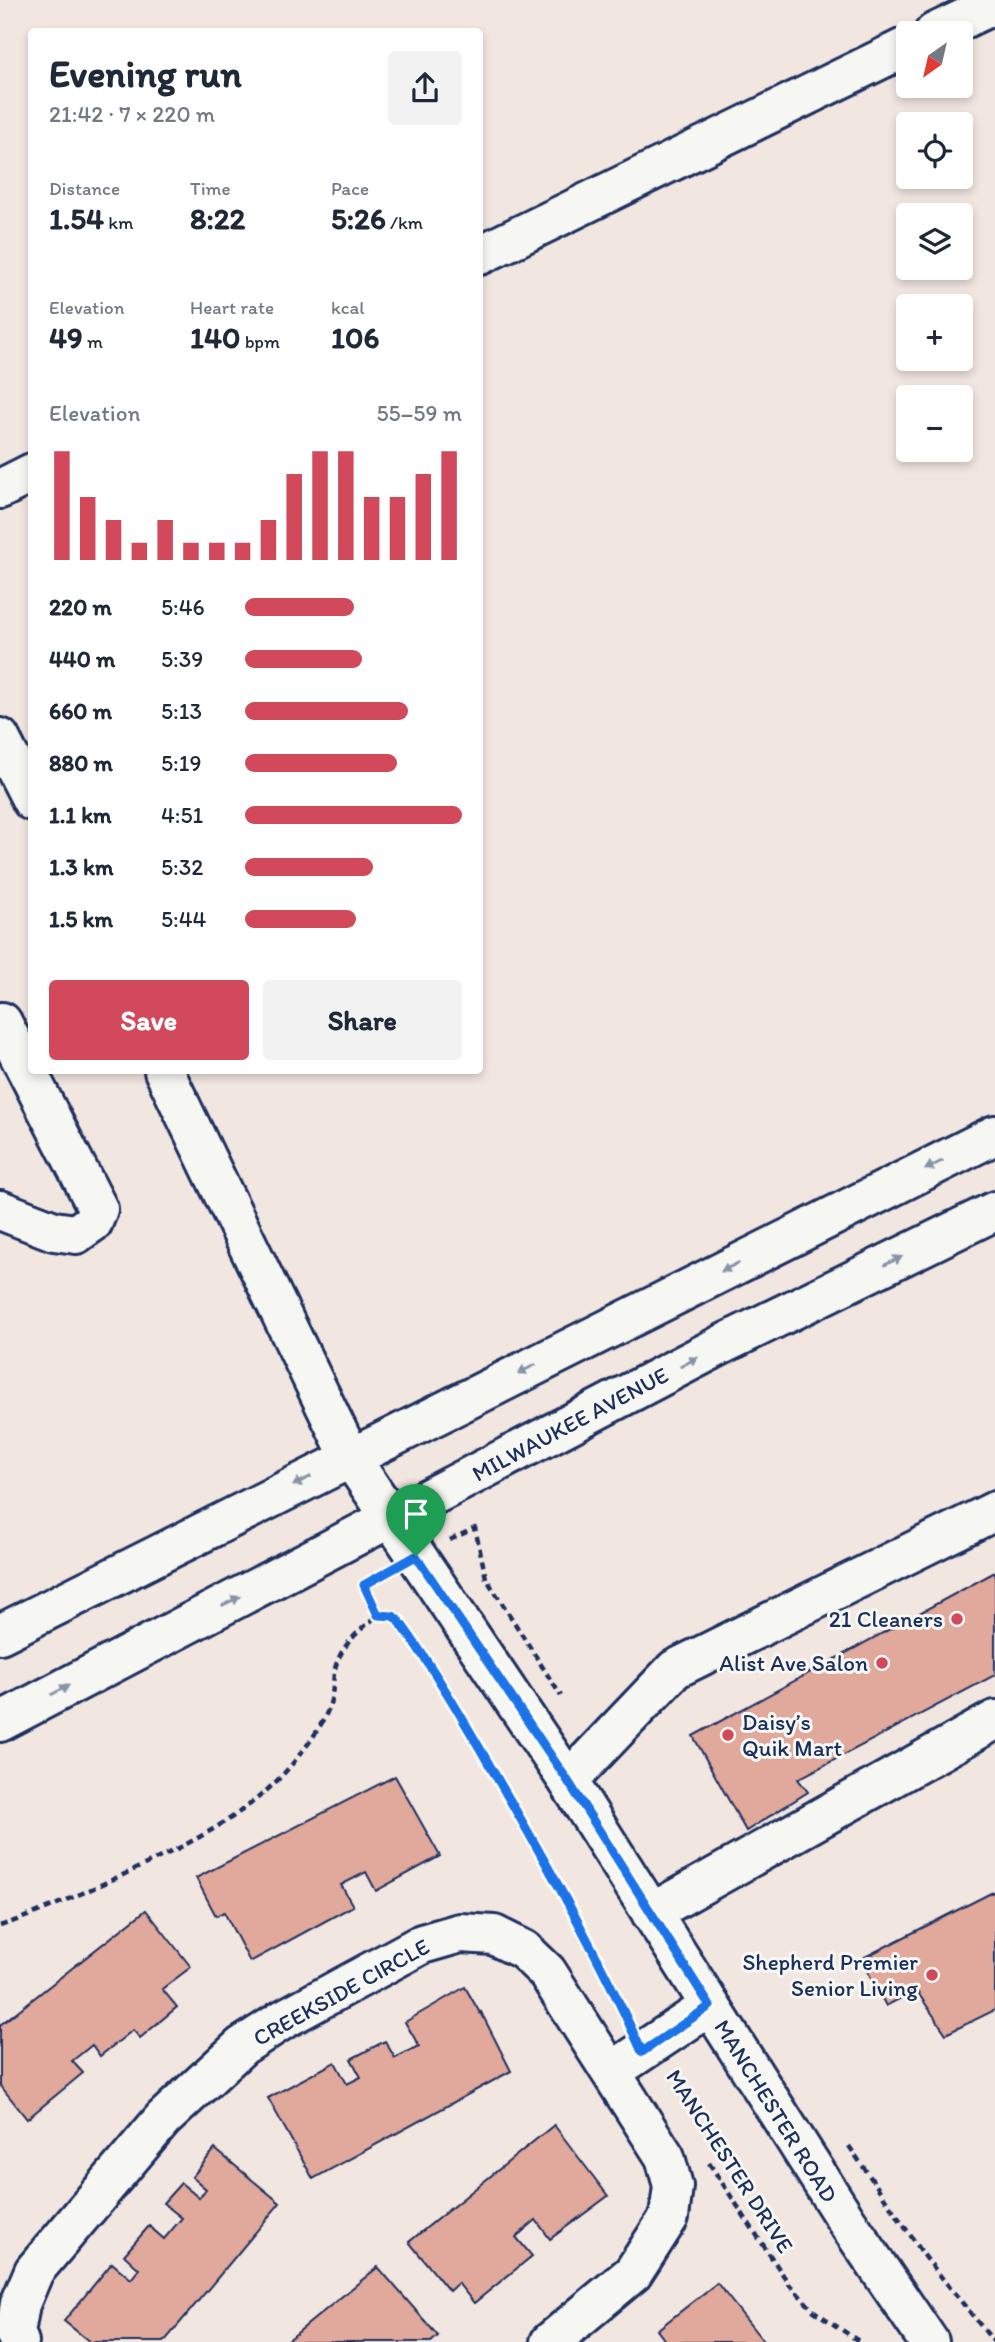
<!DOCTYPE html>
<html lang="en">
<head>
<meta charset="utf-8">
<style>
	:root { --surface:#fff; --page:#f2f2f3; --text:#1f2937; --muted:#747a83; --accent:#d1495b }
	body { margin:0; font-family:Itim,sans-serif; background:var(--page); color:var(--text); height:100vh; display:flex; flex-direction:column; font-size:26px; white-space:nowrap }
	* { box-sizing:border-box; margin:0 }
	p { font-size:23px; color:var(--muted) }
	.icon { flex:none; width:38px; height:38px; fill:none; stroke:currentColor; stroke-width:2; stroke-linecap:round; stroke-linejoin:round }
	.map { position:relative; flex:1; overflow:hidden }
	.panel { position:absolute; left:28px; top:28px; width:455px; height:1046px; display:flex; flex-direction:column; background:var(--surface); border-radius:7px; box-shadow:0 4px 10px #0003 }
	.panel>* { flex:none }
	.needle { width:46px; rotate:214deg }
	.tools { position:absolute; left:896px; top:21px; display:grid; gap:14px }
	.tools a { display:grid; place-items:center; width:77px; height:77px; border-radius:7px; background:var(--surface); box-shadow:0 4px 10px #0003; font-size:35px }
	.pin { position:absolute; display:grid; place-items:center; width:60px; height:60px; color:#fff; margin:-72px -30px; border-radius:50% 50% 50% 0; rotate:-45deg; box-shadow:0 0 7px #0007 }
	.pin .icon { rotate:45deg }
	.round { display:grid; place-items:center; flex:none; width:74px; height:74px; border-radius:7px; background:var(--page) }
	.overview { display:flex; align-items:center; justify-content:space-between; height:119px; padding:0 21px }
	h1 { font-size:38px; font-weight:800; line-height:52px }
	.stats { display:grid; grid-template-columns:repeat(3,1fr); gap:10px; height:119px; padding:7px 21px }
	.stats div { display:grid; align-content:center }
	.stats b { font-size:30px; font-weight:800 }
	.stats small { font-size:19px; font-weight:400 }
	.stats p { font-size:19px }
	.chart { height:196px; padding:14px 21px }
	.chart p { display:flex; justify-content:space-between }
	.chart svg { width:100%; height:126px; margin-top:7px; stroke:var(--accent); stroke-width:6 }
	.primary-button { display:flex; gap:14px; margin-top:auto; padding:14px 21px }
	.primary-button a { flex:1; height:80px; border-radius:7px; background:var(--accent); color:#fff; font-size:28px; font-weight:800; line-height:80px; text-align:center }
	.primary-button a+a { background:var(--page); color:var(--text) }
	ul { padding:0 21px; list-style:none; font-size:23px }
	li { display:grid; grid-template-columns:112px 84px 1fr; align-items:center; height:52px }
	li i { height:18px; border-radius:9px; background:var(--accent) }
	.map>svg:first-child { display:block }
</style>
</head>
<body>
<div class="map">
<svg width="995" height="2342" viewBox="0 0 995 2342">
	<rect width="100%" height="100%" fill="#f2e6e1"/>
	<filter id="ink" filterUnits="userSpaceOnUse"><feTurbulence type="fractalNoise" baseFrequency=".0143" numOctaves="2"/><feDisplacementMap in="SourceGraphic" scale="14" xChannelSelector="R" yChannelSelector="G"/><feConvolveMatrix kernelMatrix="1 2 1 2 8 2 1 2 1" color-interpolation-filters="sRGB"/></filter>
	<g filter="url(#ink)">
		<path fill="#e1a89c" stroke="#1b2f5e" stroke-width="2" d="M 995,1572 L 995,1675 L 798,1779 L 808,1792 L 746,1831 L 693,1736 Z
			M 395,1776 L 440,1856 L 376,1891 L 366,1872 L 341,1885 L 353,1906 L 250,1962 L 224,1912 L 216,1916 L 196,1878 Z
			M 995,1891 L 995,2010 L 946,2034 L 916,1990 L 886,2006 L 861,1959 Z
			M 146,1910 L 191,1967 L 162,1989 L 177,2007 L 140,2038 L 133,2030 L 100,2056 L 92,2045 L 72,2061 L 83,2073 L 27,2119 L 0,2085 L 0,2025 Z
			M 465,1987 L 480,2013 L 481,2012 L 511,2071 L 313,2179 L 268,2098 L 335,2062 L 347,2084 L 361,2077 L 351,2059 L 385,2041 L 395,2058 L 419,2046 L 405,2022 Z
			M 554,2125 L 608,2196 L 550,2239 L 536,2220 L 516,2237 L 532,2256 L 474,2303 L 458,2283 L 449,2291 L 409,2242 Z
			M 215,2149 L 280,2203 L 164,2342 L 90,2342 L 64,2321 L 112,2263 L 131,2279 L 139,2269 L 124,2255 L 149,2226 L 164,2239 L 182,2218 L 163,2203 L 181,2183 L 199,2198 L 206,2189 L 192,2177 Z
			M 378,2267 L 438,2336 L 431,2342 L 286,2342 Z
			M 717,2283 L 764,2342 L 666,2342 L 657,2330 Z"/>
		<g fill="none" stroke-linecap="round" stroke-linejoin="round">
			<g stroke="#1b2f5e" stroke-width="44">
				<path id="minor" d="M 934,33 L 995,4
					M 480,255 L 908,46
					M 0,489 L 32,473
					M 0,738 L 32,801
					M 164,1071 L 350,1457 L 568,1781 L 846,2220 L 929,2342
					M 0,1210 L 54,1231 L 76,1234 L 93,1222 L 98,1209 L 2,1022
					M 568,1781 L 675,1669 L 995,1511
					M 651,1913 L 995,1720
					M 611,2072 L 710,2006
					M 19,2342 L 15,2333 L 20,2304 L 34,2271 L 163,2119 L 242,2046 L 284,2019 L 422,1944 L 460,1933 L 494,1935 L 524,1950 L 547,1972 L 665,2157 L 673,2186 L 669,2217 L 633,2273 L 550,2342"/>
			</g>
			<g stroke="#1b2f5e" stroke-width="44">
				<path id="major" d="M 0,1634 L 995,1135
					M 0,1722 L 725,1343 L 995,1211"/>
			</g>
			<path stroke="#1b2f5e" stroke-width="4.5" stroke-dasharray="7 5" stroke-linecap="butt" d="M 450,1540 L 475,1528 L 486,1578 L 561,1696
				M 383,1574 L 364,1585 L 378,1615 L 393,1616 L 399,1621 L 431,1664 L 453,1700 L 551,1872 L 625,2016
				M 0,1926 C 44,1911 85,1892 127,1873 C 191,1843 257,1812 300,1754 C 311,1741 325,1721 330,1704 C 333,1694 333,1683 334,1673 C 339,1646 359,1631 378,1615
				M 849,2146 L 926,2258 L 994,2342
				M 709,2163 L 789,2284 L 814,2311 L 860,2342"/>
			<use href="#minor" stroke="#f6f6f2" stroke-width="38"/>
			<use href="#major" stroke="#f6f6f2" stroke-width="38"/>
		</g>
		<defs><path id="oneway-solid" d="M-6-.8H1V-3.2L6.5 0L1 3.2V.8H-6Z" transform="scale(1.75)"/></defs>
		<g fill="#8892a8">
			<use href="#oneway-solid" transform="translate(934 1165) rotate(153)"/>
			<use href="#oneway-solid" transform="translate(893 1261) rotate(-26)"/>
			<use href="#oneway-solid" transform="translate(730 1267) rotate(153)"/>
			<use href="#oneway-solid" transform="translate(689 1362) rotate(-28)"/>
			<use href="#oneway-solid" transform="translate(527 1369) rotate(153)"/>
			<use href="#oneway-solid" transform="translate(302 1481) rotate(153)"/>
			<use href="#oneway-solid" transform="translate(231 1601) rotate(-27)"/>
			<use href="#oneway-solid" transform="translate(60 1690) rotate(-28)"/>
		</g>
	</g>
	<g fill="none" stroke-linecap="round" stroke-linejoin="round" filter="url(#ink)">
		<g stroke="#fff" stroke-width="14">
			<path id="route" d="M 416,1556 L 568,1781 L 710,2006 L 642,2052 C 603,1964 556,1880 508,1797 C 473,1737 440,1677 399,1621 L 393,1616 L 378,1615 L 364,1585 Z"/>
		</g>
		<use href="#route" stroke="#1a73e8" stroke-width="9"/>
	</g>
	<g fill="#d1495b" stroke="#f6f6f2" stroke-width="2.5">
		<circle cx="957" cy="1619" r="7"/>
		<circle cx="882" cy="1663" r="7"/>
		<circle cx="728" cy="1735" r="7"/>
		<circle cx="932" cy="1975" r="7"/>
	</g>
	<g text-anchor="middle" stroke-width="6" stroke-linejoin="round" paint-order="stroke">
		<g font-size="23" fill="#1b2f5e" stroke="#f6f6f2">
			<text transform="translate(570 1424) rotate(-28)" y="8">MILWAUKEE AVENUE</text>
			<text transform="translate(341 1992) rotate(-29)" y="8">CREEKSIDE CIRCLE</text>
			<text transform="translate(776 2111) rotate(58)" y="8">MANCHESTER ROAD</text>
			<text transform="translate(730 2161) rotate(57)" y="8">MANCHESTER DRIVE</text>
		</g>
		<g font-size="23" fill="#1b2f5e" stroke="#f6f6f2" text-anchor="end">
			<text x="943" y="1627">21 Cleaners</text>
			<text x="868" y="1671">Alist Ave Salon</text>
			<text x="742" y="1730" text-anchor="start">Daisy’s<tspan x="742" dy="26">Quik Mart</tspan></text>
			<text x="918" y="1970">Shepherd Premier<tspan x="918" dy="26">Senior Living</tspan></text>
		</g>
	</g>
</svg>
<div class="tools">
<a><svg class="needle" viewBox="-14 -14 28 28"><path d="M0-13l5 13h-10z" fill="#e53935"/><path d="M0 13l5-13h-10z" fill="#747a83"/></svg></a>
<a><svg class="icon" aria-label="locate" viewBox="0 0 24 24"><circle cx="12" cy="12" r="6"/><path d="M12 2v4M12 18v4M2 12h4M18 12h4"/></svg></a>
<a><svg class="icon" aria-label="layers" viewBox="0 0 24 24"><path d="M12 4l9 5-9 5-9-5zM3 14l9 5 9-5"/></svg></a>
<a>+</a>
<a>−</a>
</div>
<div class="pin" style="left:416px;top:1556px;background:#1e9e55"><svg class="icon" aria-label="arrive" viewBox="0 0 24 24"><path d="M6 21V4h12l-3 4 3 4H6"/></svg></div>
<section class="panel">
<div class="overview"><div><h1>Evening run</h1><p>21:42 · 7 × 220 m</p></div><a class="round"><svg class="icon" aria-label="share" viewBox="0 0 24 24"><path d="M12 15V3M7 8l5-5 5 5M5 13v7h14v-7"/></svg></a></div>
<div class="stats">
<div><p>Distance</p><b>1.54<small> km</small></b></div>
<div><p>Time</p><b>8:22</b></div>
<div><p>Pace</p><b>5:26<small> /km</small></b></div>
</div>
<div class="stats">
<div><p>Elevation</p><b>49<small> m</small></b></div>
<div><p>Heart rate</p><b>140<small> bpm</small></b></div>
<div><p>kcal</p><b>106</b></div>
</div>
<div class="chart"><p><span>Elevation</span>55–59 m</p>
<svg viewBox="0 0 160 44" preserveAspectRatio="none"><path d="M5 44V6M15 44V22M25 44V30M35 44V38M45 44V30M55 44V38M65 44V38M75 44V38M85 44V30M95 44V14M105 44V6M115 44V6M125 44V22M135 44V22M145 44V14M155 44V6"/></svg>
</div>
<ul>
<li><b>220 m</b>5:46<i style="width:50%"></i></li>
<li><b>440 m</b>5:39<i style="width:54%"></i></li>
<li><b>660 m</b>5:13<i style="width:75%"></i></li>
<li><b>880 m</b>5:19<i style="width:70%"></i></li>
<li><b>1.1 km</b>4:51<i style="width:100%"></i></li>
<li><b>1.3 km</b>5:32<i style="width:59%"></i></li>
<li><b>1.5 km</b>5:44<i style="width:51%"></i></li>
</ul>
<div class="primary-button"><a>Save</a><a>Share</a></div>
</section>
</div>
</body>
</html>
